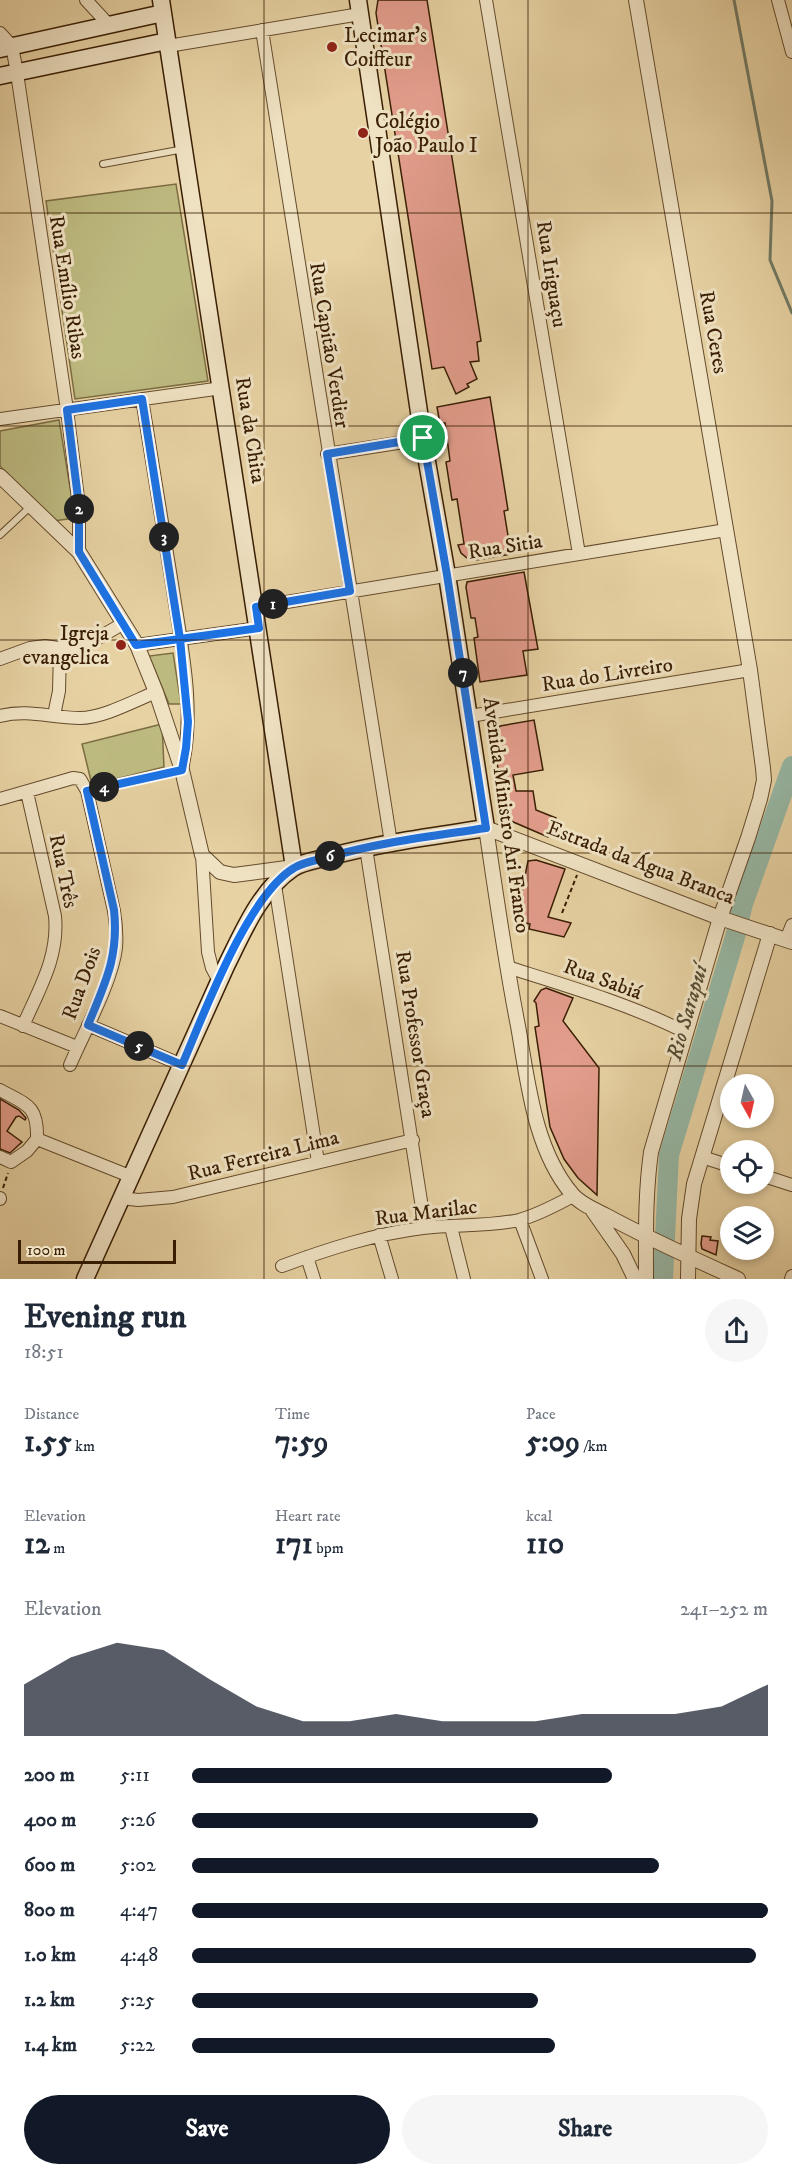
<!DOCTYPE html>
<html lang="en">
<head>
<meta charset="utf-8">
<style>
	:root { --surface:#fff; --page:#f6f6f7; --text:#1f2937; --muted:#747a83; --accent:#111827 }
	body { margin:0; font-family:"IM FELL DW Pica",serif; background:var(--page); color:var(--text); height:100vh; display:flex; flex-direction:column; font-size:22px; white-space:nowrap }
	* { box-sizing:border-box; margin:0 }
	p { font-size:20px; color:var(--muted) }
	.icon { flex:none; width:33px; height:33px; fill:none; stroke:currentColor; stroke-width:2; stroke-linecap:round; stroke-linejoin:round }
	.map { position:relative; height:1279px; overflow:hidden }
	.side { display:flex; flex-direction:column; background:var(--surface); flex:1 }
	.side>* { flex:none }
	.needle { width:39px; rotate:172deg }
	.fabs { position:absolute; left:720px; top:1074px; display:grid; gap:12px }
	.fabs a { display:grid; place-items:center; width:54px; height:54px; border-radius:50%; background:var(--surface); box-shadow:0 3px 9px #0003; font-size:30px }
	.scale { position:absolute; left:18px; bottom:15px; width:158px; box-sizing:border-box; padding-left:6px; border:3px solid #391e04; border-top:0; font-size:16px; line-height:21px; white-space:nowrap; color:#391e04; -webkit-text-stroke:4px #efe2c3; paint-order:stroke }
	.pin { position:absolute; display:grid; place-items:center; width:51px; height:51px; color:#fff; margin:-26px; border:3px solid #fff; border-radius:50%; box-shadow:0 2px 6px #0007 }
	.km { position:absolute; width:30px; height:30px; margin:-15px; border-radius:50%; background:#222; color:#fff; font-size:16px; line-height:30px; text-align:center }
	.round { display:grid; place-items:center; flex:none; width:63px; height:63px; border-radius:32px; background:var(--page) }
	.head { display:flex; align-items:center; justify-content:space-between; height:102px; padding:0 24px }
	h1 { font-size:33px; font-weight:700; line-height:45px }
	.figures { display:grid; grid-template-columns:repeat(3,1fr); gap:9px; height:102px; padding:6px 24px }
	.figures div { display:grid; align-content:center }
	.figures b { font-size:30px; font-weight:700 }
	.figures small { font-size:16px; font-weight:400 }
	.figures p { font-size:16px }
	.chart { height:168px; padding:12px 24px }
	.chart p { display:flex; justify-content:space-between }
	.chart svg { width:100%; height:108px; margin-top:6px; fill:var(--accent); opacity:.7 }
	.button { display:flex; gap:12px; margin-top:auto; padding:12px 24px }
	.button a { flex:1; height:69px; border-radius:36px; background:var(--accent); color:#fff; font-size:24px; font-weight:700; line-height:69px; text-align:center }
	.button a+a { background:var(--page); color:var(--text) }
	ul { padding:0 24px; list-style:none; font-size:20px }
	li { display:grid; grid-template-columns:96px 72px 1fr; align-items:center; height:45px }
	li i { height:15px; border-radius:8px; background:var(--accent) }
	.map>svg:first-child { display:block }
</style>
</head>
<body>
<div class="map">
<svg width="792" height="1279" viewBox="0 0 792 1279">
	<rect width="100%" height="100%" fill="#e7d2a3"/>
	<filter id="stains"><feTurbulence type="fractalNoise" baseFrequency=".00333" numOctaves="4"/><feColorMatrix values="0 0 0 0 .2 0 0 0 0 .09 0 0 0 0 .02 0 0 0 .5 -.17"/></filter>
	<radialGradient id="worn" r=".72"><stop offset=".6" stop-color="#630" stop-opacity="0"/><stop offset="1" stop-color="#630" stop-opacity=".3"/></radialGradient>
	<path fill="#bdba80" stroke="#7b6c42" stroke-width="1.5" d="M 176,184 L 208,381 L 75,399 L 46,201 Z
		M 59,420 L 75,518 L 53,521 L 0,466 L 0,431 Z
		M 173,653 L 181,704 L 169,704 L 149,656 Z
		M 162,724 L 164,767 L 92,785 L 82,744 Z"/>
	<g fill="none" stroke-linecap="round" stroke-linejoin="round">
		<path stroke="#717a65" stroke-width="3" d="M 734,0 L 772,201 L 770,260 L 792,313"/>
		<path stroke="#97b8a5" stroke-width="20" d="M 663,1279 L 669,1155 L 735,937 L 743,904 L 792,766"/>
	</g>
	<path fill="#e39d8c" stroke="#391e04" stroke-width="1.5" d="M 378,0 L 427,0 L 481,341 L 477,342 L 479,361 L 470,362 L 477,379 L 467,384 L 469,387 L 456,394 L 444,367 L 432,369 L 376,13 Z
		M 490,397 L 508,510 L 504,511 L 511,554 L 476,560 L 467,558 L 461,553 L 458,545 L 464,544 L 457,499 L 452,500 L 446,462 L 450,461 L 445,423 L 440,424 L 437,407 Z
		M 524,572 L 538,649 L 523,651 L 527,675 L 480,682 L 474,638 L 478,637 L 475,618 L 471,618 L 466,587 L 467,582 Z
		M 534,720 L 543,770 L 513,775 L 516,791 L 533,791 L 536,810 L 556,818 L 548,837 L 511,821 L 502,813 L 498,802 L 499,776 L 493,733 L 500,726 Z
		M 536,860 L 565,869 L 548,917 L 571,923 L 564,937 L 529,929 L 530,924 L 517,921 L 518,911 L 528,861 Z
		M 546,988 L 573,998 L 563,1021 L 599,1068 L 597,1195 L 578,1178 L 564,1159 L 550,1127 L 535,1027 L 539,1026 L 536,1003 L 534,1001 L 541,990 Z
		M 0,1099 L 19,1110 L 26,1118 L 25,1120 L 19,1116 L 16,1117 L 7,1131 L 22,1142 L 10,1153 L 0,1149 Z
		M 702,1236 L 711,1237 L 710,1240 L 718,1241 L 716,1255 L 702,1249 L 701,1244 Z"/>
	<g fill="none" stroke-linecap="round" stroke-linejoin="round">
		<g stroke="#644b2c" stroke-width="8">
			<path id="service" d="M 103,164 L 184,149
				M 0,535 L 31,506"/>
		</g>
		<g stroke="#644b2c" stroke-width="14">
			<path id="minor" d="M 86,0 L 109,25
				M 486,0 L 579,554
				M 778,0 L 792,52
				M 262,30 L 391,843
				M 0,33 L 12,46 L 17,73 L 67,410 L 79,506 L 79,552
				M 168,46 L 360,14
				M 142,399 C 152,460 162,522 172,584 C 181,644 196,709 182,769
				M 0,419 L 222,388
				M 327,454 L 423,439
				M 256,607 L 726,530
				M 137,645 L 259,628
				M 0,659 L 30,648 L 45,646 L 72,650 L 81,648 L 124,623
				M 54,715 L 59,691 L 60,649
				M 0,716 C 29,709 51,718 80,718 C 103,718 134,701 156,692
				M 470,716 L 750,670
				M 0,799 L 73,778 L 80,779 L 87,791 L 114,911 C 116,923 117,935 116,948 C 112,982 84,1032 70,1065
				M 366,848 L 425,1227
				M 202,855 L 208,952 L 212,968 L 219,981
				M 275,885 L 318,1162
				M 786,940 L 792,925
				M 507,967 C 567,986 629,1004 685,1032
				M 0,1016 L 77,1047
				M 88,1025 L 182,1065
				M 23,1026 C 39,989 59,957 55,916 L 27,792
				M 0,1090 C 27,1105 38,1105 37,1139
				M 0,1157 L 11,1162 L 27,1151 L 37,1139 L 132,1177
				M 702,1157 L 730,1166
				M 764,1176 L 792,1185
				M 121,1198 L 138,1200 L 173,1197 L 413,1140
				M 0,1199 L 0,1198
				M 520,1220 L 542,1279
				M 451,1227 L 464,1279
				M 379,1235 L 392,1279
				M 307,1257 L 314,1279
				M 282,1266 C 328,1249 374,1234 423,1228 C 455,1224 487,1227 519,1220 C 538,1215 556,1205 573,1196
				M 791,1279 L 792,1276"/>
		</g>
		<g stroke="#644b2c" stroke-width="16">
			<path id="tertiary" d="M 636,0 L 750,670 L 763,768 L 764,780 L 760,799 L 748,838 L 720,918 L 651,1152 C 645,1195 646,1236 646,1279
				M 0,476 L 79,552 L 137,645 L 156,692 L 182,770 L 202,855 L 220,872 L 234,875 L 294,867
				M 593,1211 L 623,1254 L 635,1279
				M 688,1279 L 689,1219 L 694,1184 L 770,934
				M 738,1279 C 694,1259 649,1239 607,1216 C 596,1210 580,1204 572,1194 C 534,1149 528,1082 518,1026 C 505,960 496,894 486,828 L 720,918 L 792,942"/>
		</g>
		<g stroke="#391e04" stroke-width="19">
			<path id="secondary" d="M 161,0 L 294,867
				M 0,49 L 163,13
				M 0,76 L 167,41
				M 85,1279 L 226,966 C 243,932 260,890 293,868 C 302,862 317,860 328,857 C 380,843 434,836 486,828 L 447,575 L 423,439 L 358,0"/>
		</g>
		<path stroke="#391e04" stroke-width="2" stroke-dasharray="4.5 3" stroke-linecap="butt" d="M 99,789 L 169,773
			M 562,913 L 577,875
			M 3,1188 L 8,1173"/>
		<use href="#service" stroke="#efe2c3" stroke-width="6"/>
		<use href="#minor" stroke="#efe2c3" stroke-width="12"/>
		<use href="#tertiary" stroke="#efe2c3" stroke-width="14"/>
		<use href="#secondary" stroke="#efe2c3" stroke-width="16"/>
	</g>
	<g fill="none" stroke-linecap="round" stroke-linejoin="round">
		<g stroke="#fff" stroke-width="12">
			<path id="route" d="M 423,438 L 327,454 L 350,591 L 256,607 L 259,628 L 136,645 L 79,552 L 79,506 L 67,410 L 142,399 L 180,639 L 188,722 L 186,748 L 182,770 L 87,791 L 114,910 C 119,957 105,983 88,1025 L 182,1065 C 204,1014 247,896 294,868 C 303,862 318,860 329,857 C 380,842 434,836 486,828 L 447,575 L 423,438"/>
		</g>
		<use href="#route" stroke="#1a73e8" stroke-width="8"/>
	</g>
	<path fill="none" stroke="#391e04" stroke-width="1.5" stroke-opacity="0.55" d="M 264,0 L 264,1279M 528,0 L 528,1279M 0,213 L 792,213M 0,426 L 792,426M 0,640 L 792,640M 0,853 L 792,853M 0,1066 L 792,1066"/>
	<g fill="#8f2418" stroke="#efe2c3" stroke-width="2">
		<circle cx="332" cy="47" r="6"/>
		<circle cx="363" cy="133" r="6"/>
		<circle cx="121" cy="645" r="6"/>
	</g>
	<g text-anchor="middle" stroke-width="6" stroke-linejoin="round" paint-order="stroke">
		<g font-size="21" fill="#391e04" stroke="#efe2c3" text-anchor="start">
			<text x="344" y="42">Lecimar's<tspan x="344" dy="24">Coiffeur</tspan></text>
			<text x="375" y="128">Colégio<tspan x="375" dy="24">João Paulo I</tspan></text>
			<text x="109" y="640" text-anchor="end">Igreja<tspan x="109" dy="24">evangelica</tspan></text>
		</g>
		<g font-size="21" fill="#391e04" stroke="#efe2c3">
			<text transform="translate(552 274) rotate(81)" y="7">Rua Iriguaçu</text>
			<text transform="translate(68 287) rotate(81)" y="7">Rua Emílio Ribas</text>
			<text transform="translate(714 332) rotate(80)" y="7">Rua Ceres</text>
			<text transform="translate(330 345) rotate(81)" y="7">Rua Capitão Verdier</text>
			<text transform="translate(251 430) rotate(81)" y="7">Rua da Chita</text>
			<text transform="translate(505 546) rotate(-9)" y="7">Rua Sitia</text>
			<text transform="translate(607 674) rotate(-9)" y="7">Rua do Livreiro</text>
			<text transform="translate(507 815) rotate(82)" y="7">Avenida Ministro Ari Franco</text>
			<text transform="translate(641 862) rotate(21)" y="7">Estrada da Água Branca</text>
			<text transform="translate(64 871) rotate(78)" y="7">Rua Três</text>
			<text transform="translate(603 979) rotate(20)" y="7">Rua Sabiá</text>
			<text transform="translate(81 983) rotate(-70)" y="7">Rua Dois</text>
			<text transform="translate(416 1034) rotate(81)" y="7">Rua Professor Graça</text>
			<text transform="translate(263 1155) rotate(-14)" y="7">Rua Ferreira Lima</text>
			<text transform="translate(426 1212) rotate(-7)" y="7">Rua Marilac</text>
		</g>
		<g font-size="22" font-style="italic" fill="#554c34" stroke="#efe2c3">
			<text transform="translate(686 1012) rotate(-74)" y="8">Rio Sarapuí</text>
		</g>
	</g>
	<rect width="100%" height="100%" filter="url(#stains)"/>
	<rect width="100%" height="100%" fill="url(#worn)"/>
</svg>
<div class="fabs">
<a><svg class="needle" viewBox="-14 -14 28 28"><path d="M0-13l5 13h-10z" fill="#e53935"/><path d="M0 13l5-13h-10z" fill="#747a83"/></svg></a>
<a><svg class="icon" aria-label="locate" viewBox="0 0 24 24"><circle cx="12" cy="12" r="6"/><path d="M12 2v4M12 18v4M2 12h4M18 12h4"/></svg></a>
<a><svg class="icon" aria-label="layers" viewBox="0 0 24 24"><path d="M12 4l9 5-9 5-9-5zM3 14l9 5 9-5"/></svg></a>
</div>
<div class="scale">100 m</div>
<div class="pin" style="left:423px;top:438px;background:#1e9e55"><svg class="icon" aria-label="arrive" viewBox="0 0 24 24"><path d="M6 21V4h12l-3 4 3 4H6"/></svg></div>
<b class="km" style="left:273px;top:604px">1</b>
<b class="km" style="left:79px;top:509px">2</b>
<b class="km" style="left:164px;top:537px">3</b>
<b class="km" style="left:104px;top:787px">4</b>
<b class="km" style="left:139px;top:1046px">5</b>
<b class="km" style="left:330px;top:856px">6</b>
<b class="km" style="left:463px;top:673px">7</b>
</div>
<section class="side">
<div class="head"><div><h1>Evening run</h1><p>18:51</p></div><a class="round"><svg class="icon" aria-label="share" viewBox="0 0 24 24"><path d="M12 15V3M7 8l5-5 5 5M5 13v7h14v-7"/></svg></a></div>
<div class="figures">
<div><p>Distance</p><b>1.55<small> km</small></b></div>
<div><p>Time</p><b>7:59</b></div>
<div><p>Pace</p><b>5:09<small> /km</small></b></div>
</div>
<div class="figures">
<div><p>Elevation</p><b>12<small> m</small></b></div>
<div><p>Heart rate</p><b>171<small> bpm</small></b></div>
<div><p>kcal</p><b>110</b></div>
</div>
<div class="chart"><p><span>Elevation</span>241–252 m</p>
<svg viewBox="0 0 160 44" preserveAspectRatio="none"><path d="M0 44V23L10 12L20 6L30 9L40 21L50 32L60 38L70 38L80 35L90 38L100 38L110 38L120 35L130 35L140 35L150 32L160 23V44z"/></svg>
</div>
<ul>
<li><b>200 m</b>5:11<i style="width:73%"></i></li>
<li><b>400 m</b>5:26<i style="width:60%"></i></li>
<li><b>600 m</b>5:02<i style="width:81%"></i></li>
<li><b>800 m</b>4:47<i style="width:100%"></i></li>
<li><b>1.0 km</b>4:48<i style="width:98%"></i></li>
<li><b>1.2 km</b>5:25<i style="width:60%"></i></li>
<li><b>1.4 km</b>5:22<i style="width:63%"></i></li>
</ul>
<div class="button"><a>Save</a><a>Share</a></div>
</section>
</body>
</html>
